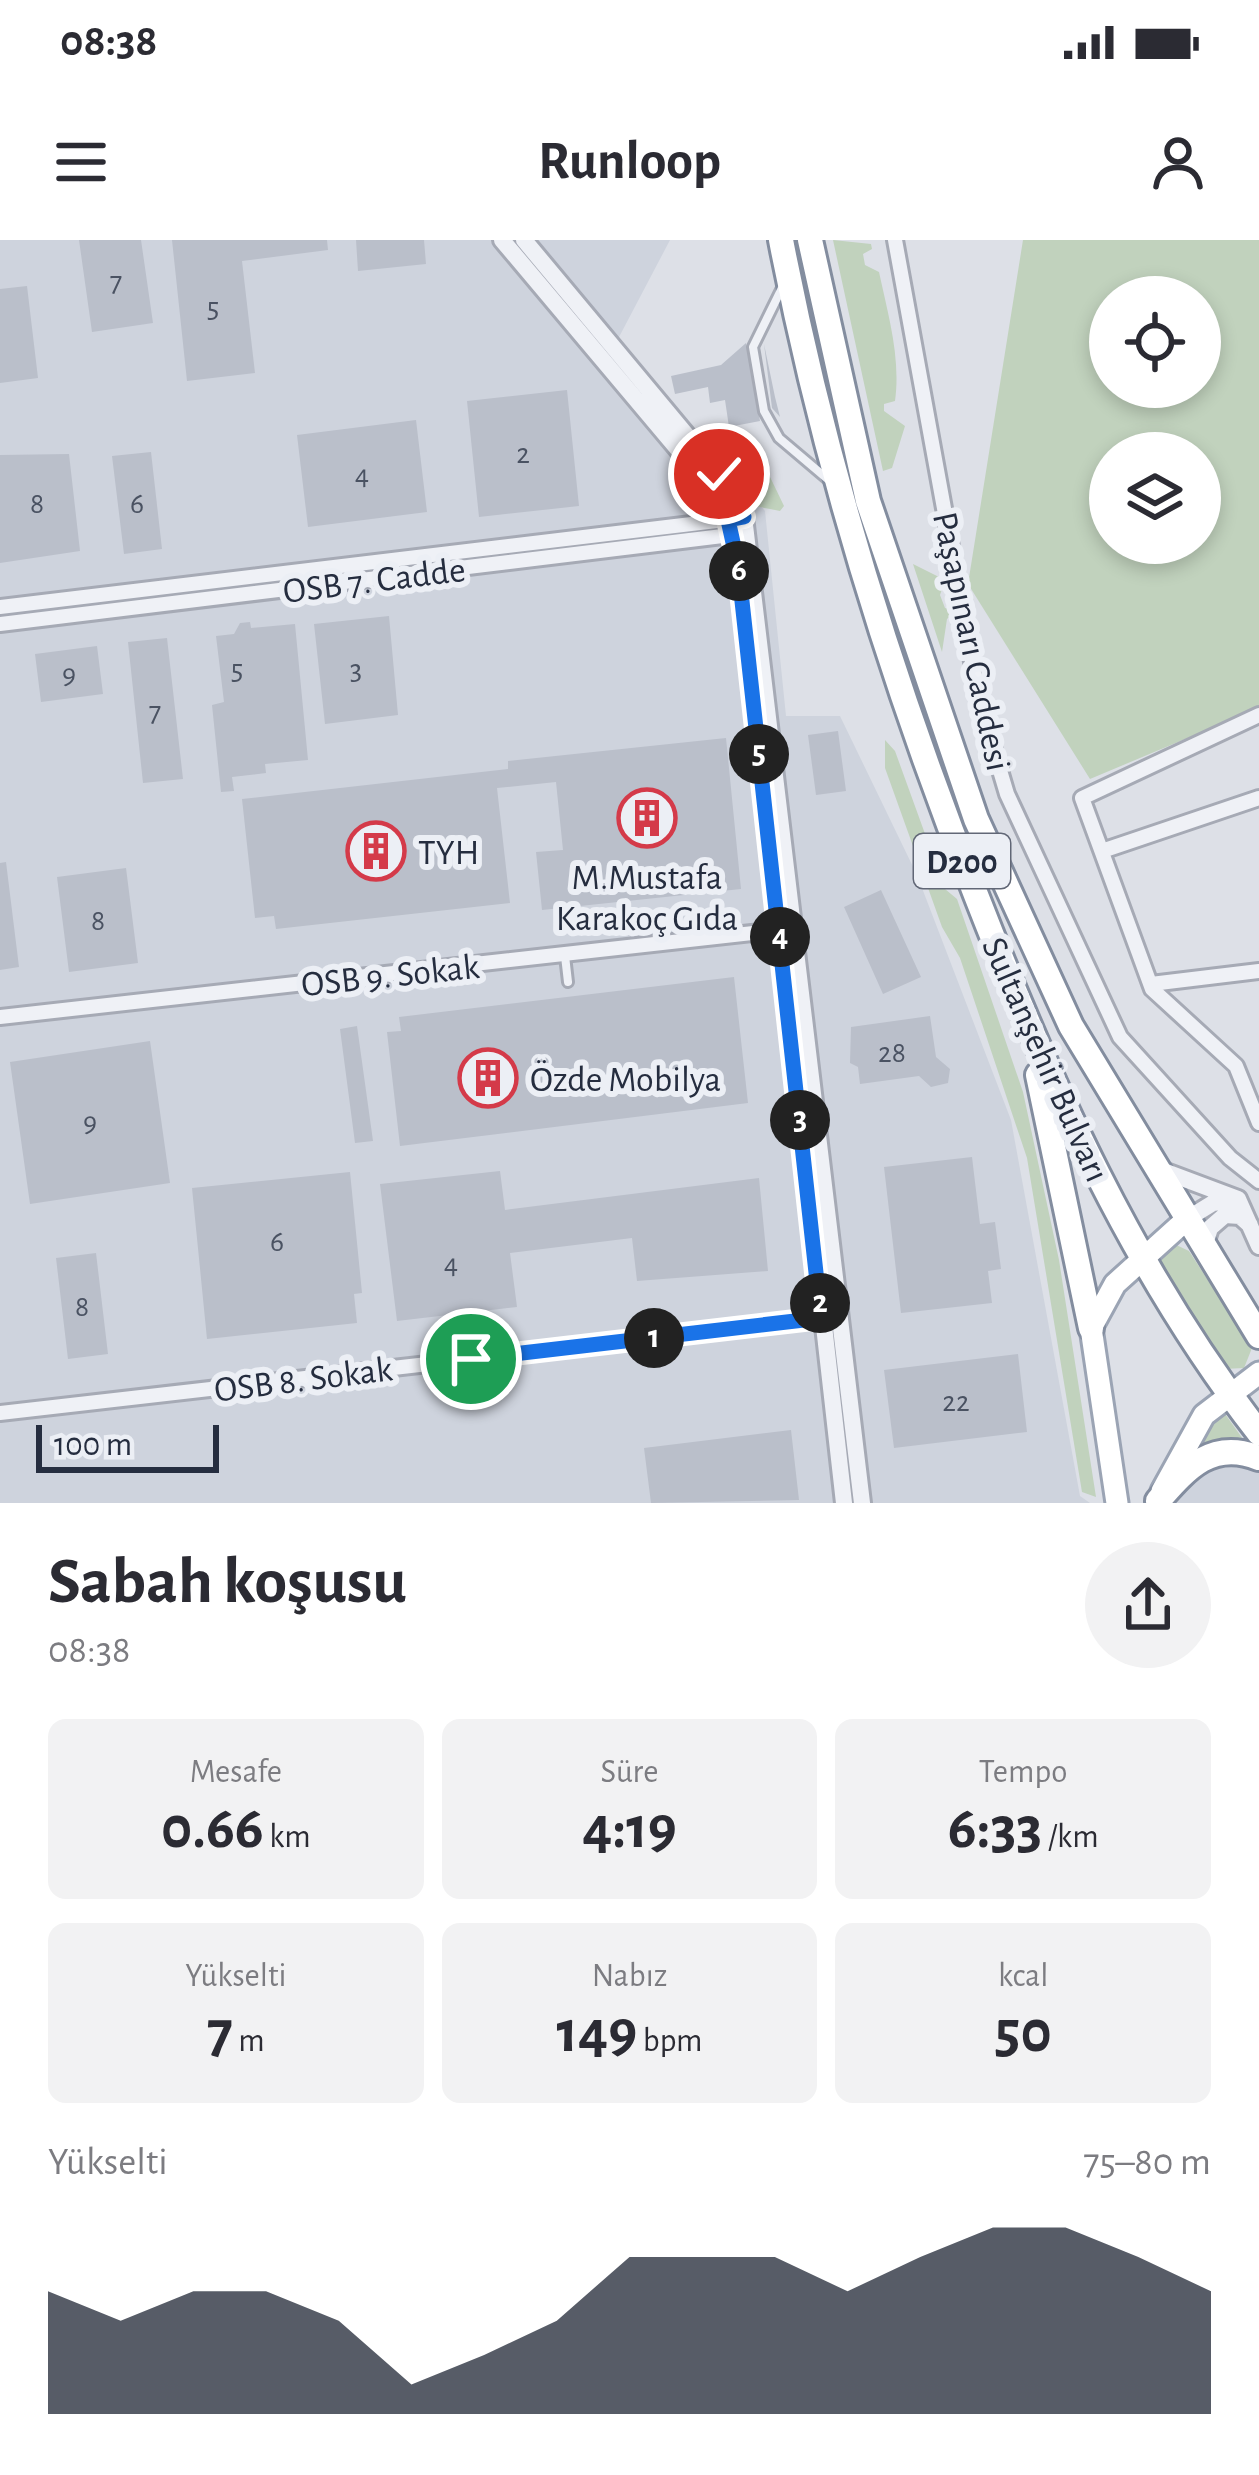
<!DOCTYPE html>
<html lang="tr">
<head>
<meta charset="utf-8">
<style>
	:root { --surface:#fff; --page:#f2f2f3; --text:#2b2b33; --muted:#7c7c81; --accent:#111827 }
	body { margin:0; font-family:"Alegreya Sans",sans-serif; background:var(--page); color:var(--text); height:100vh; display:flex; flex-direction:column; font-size:45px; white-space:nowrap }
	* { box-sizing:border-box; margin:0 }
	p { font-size:39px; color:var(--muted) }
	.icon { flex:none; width:66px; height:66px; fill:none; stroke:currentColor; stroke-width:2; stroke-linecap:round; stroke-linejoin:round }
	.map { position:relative; height:1263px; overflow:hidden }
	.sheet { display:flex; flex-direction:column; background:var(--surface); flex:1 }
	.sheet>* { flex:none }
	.buttons { position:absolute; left:1089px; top:36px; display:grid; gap:24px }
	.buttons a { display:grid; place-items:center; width:132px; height:132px; border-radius:50%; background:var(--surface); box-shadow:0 6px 18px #0003; font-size:60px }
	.scale { position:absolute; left:36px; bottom:30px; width:183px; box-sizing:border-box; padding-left:12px; border:6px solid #252d3f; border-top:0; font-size:33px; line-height:42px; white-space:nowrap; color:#252d3f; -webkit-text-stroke:9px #eceff5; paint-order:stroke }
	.pin { position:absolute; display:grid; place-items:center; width:102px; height:102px; color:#fff; margin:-51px; border:6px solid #fff; border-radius:50%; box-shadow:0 3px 12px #0007 }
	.km { position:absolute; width:60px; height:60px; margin:-30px; border-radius:50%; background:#222; color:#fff; font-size:33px; line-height:60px; text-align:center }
	.round { display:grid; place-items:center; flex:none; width:126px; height:126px; border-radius:63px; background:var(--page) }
	.headline { display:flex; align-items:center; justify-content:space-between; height:204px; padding:0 48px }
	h1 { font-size:66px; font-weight:600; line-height:90px }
	.figures { display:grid; grid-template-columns:repeat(3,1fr); gap:18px; height:204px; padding:12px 48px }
	.figures div { display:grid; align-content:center; border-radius:18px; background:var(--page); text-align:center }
	.figures b { font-size:60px; font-weight:600 }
	.figures small { font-size:33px; font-weight:400 }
	.figures p { font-size:33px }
	.chart { height:336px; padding:24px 48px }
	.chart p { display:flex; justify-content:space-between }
	.chart svg { width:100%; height:216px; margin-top:12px; fill:var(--accent); opacity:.7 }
	.status { display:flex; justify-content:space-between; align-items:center; height:84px; padding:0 60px; background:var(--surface); direction:ltr }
	.status svg { height:33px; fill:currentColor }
	header { display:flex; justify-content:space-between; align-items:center; height:156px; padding:0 48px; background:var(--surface); font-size:54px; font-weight:600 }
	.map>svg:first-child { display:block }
</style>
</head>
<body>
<div class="status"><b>08:38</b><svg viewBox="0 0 49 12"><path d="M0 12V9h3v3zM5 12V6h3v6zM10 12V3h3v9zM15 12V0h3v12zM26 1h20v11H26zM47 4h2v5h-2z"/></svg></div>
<header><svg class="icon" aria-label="menu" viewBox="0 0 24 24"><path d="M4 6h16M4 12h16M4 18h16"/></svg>Runloop<svg class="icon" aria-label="person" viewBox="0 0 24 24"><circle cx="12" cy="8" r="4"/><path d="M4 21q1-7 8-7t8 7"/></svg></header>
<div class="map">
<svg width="1259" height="1263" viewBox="0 0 1259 1263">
	<rect width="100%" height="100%" fill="#dde0e7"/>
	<path fill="#ced3dd" d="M 0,0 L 670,0 L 618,99 L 765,271 L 786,476 L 840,476 L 917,635 L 1011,880 L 1080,1256 L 1090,1263 L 0,1263 Z
		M 1228,1220 L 1259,1231 L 1259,1263 L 1176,1263 L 1189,1240 Z"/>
	<path fill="#c1d2bd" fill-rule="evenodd" d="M 833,0 L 871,4 L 872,9 L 863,14 L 865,25 L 879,32 C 888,74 901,118 895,161 L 884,164 L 884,171 L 905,186 L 892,228 L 883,231 Z
		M 1023,0 L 1259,0 L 1259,468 L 1090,539 L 968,344 ZM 1110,57 L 1200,57 L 1200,147 L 1110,147 ZM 1110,213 L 1200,213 L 1200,303 L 1110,303 Z
		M 719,190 L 757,210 L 784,266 L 780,271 L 755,266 L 714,215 L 710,196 Z
		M 913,324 L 945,340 L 940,355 L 945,368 L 956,371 L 947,379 L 942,412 Z
		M 885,500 L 895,511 L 945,649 L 957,659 L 1023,852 L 1059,1020 L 1096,1257 L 1082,1252 L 1027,918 L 960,718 L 942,687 L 885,528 Z
		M 1170,1002 L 1189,1011 L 1252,1108 L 1244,1128 L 1224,1129 L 1155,1022 Z
		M 1223,1171 L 1245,1202 L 1220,1200 L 1197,1207 L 1207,1185 Z"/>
	<path fill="#babfca" d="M 79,0 L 141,0 L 153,83 L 92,92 Z
		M 172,0 L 327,0 L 328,10 L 242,21 L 255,133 L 187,141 Z
		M 356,0 L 424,0 L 426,24 L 358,31 Z
		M 27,46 L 38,138 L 0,143 L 0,49 Z
		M 746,103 L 760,181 L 729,187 L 725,160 L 710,163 L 708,147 L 675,154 L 671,136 L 721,125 Z
		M 764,104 L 775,157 L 780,177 L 772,168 Z
		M 567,150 L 579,266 L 479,277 L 467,161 Z
		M 416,180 L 427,272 L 308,287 L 297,195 Z
		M 151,212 L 162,309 L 124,314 L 112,216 Z
		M 69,214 L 80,311 L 0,323 L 0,215 Z
		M 389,376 L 398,475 L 325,484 L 314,384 Z
		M 250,382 L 251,388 L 295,384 L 308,520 L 265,524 L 266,533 L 232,537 L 234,551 L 221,552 L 212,465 L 224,462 L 216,396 L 234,394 L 240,383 Z
		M 167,398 L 183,539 L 143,543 L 128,402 Z
		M 97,406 L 103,454 L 41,462 L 35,414 Z
		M 838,491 L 846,551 L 816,555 L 808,495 Z
		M 726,498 L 741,649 L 542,670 L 536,612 L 563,610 L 556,542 L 497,548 L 510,663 L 276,689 L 274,676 L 255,678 L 242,559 L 508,529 L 508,521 Z
		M 6,622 L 19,727 L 0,730 L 0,623 Z
		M 126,628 L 138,723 L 69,732 L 57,637 Z
		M 881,650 L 921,737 L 883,754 L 844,667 Z
		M 734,737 L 748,863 L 400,906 L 387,792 L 401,791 L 399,777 Z
		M 930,776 L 936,817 L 950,829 L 948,843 L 931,847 L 919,836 L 860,844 L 858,827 L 850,823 L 851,787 Z
		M 357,786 L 373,901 L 355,903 L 340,789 Z
		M 150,801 L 170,943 L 30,964 L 10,822 Z
		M 972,917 L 980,984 L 995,982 L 1001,1029 L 988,1031 L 992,1063 L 901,1073 L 884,927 Z
		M 500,931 L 505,970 L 759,938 L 768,1031 L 637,1041 L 632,998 L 510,1013 L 517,1067 L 397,1081 L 380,944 Z
		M 350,932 L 362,1053 L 354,1054 L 357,1083 L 207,1099 L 192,948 Z
		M 96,1013 L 108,1114 L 68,1119 L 56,1018 Z
		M 1018,1114 L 1027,1192 L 894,1208 L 884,1130 Z
		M 791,1190 L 799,1260 L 651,1263 L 644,1208 Z"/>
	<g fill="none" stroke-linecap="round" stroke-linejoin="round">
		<g stroke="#a6aab5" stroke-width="14">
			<path id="service" d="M 782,48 L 753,107 L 764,171 L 779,198 L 831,242
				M 565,716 L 568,742"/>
		</g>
		<g stroke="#a6aab5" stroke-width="20">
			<path id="minor" d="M 895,0 L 979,460 L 1007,554 L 1120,797 L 1230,918 L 1259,941
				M 0,367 L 733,279
				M 0,384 L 739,294
				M 1259,475 L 1082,558 L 1152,749 L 1236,826 L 1259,883
				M 1102,611 L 1259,558
				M 1151,744 L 1259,731
				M 0,777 L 779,690
				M 0,1173 L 821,1079"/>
		</g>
		<g stroke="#a6aab5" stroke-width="22">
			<path id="tertiary" d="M 502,0 L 718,257 L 738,325 L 844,1263
				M 524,0 L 719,234 L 744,277 L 862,1263
				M 1158,929 L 1238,959 L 1259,1006
				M 1187,979 L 1213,963 L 1238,959
				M 1204,1007 L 1210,988 L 1225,975 L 1240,976 L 1250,985"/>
		</g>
		<g stroke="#9ba4b4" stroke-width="27">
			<path id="primary" d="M 1162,1251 L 1204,1175 L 1259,1133
				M 1117,1263 L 1091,1088 L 1115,1044 L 1187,979"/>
		</g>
		<g stroke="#838d9f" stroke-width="30">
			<path id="trunk" d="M 781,0 C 824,224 892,442 976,655 C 1050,845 1133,1031 1259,1193
				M 810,0 L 868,261 L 976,579 L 1071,786 L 1259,1096
				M 1038,835 L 1091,1088
				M 1158,1261 C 1187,1228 1212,1199 1259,1218"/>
		</g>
		<use href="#service" stroke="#eff1f6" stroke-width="8"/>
		<use href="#minor" stroke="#eff1f6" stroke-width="14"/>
		<use href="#tertiary" stroke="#eff1f6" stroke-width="16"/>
		<use href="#primary" stroke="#fff" stroke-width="21"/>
		<use href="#trunk" stroke="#fff" stroke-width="24"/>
	</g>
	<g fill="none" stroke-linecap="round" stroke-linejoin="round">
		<g stroke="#fff" stroke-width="24">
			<path id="route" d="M 471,1119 L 821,1078 L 738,325 L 728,280 L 744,277 L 719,234"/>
		</g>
		<use href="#route" stroke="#1a73e8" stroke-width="15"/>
	</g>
	<defs>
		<g id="building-ring" transform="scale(3)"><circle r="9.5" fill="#eceff5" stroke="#d43a49" stroke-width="1.5"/><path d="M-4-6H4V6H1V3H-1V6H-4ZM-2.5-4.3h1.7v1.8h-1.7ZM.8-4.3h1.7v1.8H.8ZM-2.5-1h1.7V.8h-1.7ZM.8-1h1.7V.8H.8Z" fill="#d43a49"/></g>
	</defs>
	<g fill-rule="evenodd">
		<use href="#building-ring" x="647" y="578"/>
		<use href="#building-ring" x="376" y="611"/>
		<use href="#building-ring" x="488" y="838"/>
	</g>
	<g text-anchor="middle" stroke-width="12" stroke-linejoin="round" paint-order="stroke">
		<g font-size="30" fill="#4a5262">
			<text x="116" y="51">7</text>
			<text x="213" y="77">5</text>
			<text x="523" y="223">2</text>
			<text x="362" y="244">4</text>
			<text x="37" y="273">8</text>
			<text x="137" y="273">6</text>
			<text x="237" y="439">5</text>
			<text x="356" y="439">3</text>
			<text x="69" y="444">9</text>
			<text x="155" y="481">7</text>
			<text x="98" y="690">8</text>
			<text x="892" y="822">28</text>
			<text x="90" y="892">9</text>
			<text x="277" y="1011">6</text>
			<text x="451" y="1033">4</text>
			<text x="82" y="1076">8</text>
			<text x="956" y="1171">22</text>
		</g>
		<rect fill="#eceff5" stroke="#616776" stroke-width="3" x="914" y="594" width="96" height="54" rx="9"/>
		<g font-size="33" font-weight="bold" fill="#252d3f">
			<text x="962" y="633">D200</text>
		</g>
		<g font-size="36" fill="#252d3f" stroke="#eceff5">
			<text transform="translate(374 339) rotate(-7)" y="13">OSB 7. Cadde</text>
			<text transform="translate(973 401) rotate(78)" y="13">Paşapınarı Caddesi</text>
			<text transform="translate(390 734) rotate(-6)" y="13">OSB 9. Sokak</text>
			<text transform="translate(1047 819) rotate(66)" y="13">Sultanşehir Bulvarı</text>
			<text transform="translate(303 1138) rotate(-7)" y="13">OSB 8. Sokak</text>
		</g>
		<g font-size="36" fill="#252d3f" stroke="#eceff5" text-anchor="start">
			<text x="418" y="624">TYH</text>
			<text x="647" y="649" text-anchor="middle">M.Mustafa<tspan x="647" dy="41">Karakoç Gıda</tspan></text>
			<text x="530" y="851">Özde Mobilya</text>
		</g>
	</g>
</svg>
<div class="buttons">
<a><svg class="icon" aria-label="locate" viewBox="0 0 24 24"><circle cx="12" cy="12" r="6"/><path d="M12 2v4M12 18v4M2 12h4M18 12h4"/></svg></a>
<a><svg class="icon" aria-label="layers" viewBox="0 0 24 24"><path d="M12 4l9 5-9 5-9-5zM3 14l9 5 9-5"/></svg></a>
</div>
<div class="scale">100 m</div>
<div class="pin" style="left:471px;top:1119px;background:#1e9e55"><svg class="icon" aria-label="arrive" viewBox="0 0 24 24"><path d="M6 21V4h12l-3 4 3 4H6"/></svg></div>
<div class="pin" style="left:719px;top:234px;background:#d93025"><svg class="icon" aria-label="check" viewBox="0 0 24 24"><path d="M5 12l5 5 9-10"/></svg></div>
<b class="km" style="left:654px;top:1098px">1</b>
<b class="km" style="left:820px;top:1063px">2</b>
<b class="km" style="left:800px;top:880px">3</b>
<b class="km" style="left:780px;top:697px">4</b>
<b class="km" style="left:759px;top:514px">5</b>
<b class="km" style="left:739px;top:331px">6</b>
</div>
<section class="sheet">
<div class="headline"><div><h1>Sabah koşusu</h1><p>08:38</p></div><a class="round"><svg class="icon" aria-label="share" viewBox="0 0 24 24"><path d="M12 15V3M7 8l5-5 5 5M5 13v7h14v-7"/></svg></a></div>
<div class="figures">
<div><p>Mesafe</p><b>0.66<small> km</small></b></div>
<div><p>Süre</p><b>4:19</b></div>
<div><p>Tempo</p><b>6:33<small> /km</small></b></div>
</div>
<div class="figures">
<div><p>Yükselti</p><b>7<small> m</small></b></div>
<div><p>Nabız</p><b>149<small> bpm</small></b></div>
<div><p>kcal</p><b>50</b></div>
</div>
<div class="chart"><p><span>Yükselti</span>75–80 m</p>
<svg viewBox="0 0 160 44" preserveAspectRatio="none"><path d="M0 44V19L10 25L20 19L30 19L40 25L50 38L60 32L70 25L80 12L90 12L100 12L110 19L120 12L130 6L140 6L150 12L160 19V44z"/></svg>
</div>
</section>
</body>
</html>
